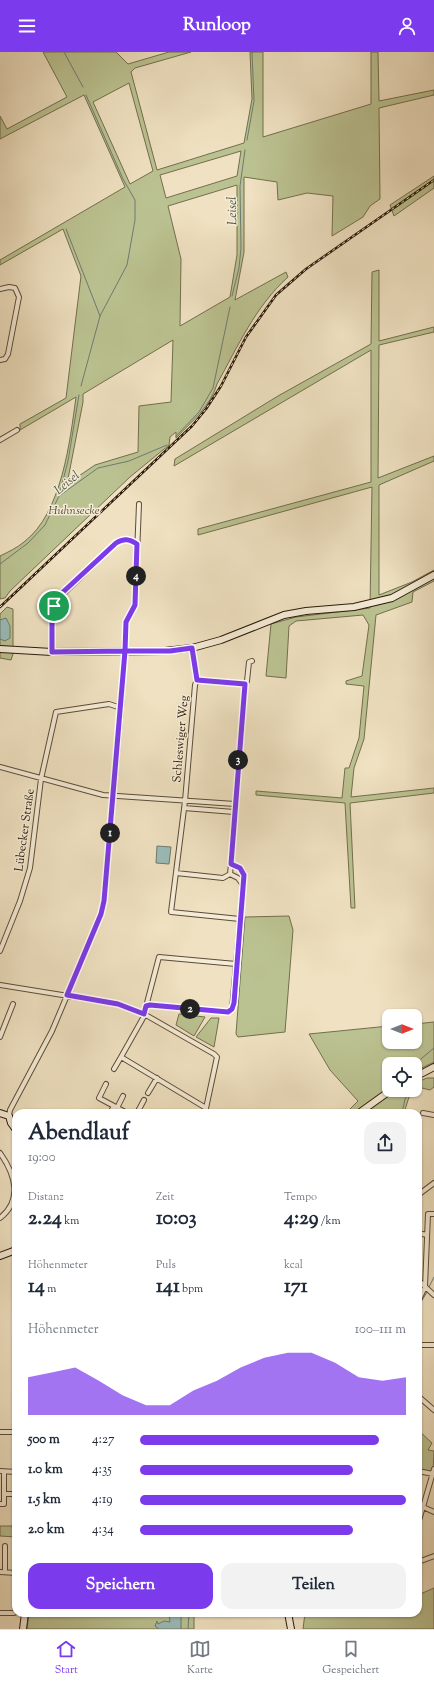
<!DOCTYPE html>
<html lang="de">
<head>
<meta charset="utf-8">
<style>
	:root { --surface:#fff; --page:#f2f2f3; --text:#1f2937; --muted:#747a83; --line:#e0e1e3; --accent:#7c3aed }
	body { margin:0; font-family:"Sorts Mill Goudy",serif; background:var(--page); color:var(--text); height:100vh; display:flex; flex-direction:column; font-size:15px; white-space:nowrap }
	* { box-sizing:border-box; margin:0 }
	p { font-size:13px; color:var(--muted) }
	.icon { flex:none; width:22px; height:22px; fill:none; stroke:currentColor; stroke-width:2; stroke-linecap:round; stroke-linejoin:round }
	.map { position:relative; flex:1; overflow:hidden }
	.panel { position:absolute; left:12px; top:1057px; width:410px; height:508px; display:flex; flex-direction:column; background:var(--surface); border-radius:12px; box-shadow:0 1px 3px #0004 }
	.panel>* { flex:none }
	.needle { width:26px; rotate:90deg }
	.buttons { position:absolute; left:382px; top:957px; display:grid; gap:8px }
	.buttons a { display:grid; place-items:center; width:40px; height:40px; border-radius:8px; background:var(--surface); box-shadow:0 1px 3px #0004; font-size:20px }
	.pin { position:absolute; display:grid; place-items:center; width:34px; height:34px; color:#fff; margin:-17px; border:2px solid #fff; border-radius:50%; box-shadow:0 1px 4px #0007 }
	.km { position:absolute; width:20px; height:20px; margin:-10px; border-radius:50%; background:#222; color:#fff; font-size:11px; line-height:20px; text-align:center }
	.round { display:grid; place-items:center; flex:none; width:42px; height:42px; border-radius:12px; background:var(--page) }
	.head { display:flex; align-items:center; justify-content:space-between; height:68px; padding:0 16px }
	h1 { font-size:22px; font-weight:700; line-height:30px }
	.figures { display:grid; grid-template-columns:repeat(3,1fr); gap:6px; height:68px; padding:4px 16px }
	.figures div { display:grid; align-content:center }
	.figures b { font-size:20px; font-weight:700 }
	.figures small { font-size:11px; font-weight:400 }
	.figures p { font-size:11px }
	.chart { height:112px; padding:8px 16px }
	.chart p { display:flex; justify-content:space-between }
	.chart svg { width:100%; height:72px; margin-top:4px; fill:var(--accent); opacity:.7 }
	.cta { display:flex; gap:8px; margin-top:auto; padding:8px 16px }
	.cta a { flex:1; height:46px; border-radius:12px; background:var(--accent); color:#fff; font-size:16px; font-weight:700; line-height:46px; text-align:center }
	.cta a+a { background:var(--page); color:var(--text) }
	ul { padding:0 16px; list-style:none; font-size:13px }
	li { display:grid; grid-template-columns:64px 48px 1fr; align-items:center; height:30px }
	li i { height:10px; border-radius:5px; background:var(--accent) }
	header { display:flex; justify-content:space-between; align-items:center; height:52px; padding:0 16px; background:var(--accent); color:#fff; font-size:18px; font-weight:700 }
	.menu { display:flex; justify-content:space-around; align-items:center; height:56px; border-top:1px solid var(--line); background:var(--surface); font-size:11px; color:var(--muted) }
	.menu a { display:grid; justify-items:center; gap:2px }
	.menu .selected { color:var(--accent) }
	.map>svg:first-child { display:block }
</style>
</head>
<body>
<header><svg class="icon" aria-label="menu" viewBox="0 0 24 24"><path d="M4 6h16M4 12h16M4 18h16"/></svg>Runloop<svg class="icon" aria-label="person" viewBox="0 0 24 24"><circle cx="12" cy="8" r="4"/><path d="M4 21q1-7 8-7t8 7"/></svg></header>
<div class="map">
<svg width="434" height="1577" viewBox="0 0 434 1577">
	<rect width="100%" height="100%" fill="#efe1c1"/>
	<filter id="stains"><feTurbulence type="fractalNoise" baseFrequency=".005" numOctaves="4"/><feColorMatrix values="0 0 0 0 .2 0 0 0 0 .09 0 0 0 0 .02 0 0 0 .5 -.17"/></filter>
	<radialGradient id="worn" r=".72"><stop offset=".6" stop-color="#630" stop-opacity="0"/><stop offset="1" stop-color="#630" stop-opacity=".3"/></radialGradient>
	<path fill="#bbc291" stroke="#736e4d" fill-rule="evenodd" d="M 43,0 L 116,0 L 128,12 L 169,0 L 191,0 L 135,16 L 131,20 L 157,118 L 244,91 L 252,47 L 250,0 L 263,0 L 263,85 L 371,52 L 371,0 L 378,0 L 379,49 L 434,38 L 434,43 L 379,56 L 380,147 L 370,154 L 363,165 L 332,184 L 333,144 L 307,141 L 278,148 L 277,130 L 244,125 L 244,200 L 235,248 L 286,220 L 288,225 C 255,255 238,294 217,332 C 211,354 191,370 176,386 L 176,380 L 170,385 L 169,393 L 130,425 L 10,539 L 5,546 L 0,547 L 0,504 C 8,500 17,496 24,490 C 62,461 70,389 76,345 L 20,378 L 20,372 L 66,346 L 81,224 L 63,177 L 0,213 L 0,208 L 125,135 L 84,43 L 0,87 L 0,64 L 7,77 L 67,45 ZM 129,31 L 153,119 L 130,132 L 93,50 ZM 241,99 L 237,124 L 166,146 L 160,123 ZM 237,133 L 237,203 L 230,245 L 180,274 L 181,207 L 168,154 ZM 173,288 L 171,350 L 139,354 L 138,400 L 95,413 L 67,432 L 83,350 L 83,342 Z
		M 434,124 L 434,136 L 394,164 L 390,153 Z
		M 379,218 L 379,289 L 434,275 L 434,280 L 379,293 L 378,426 L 434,404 L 434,409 L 379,433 L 379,543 L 412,530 L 434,518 L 434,529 L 413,540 L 412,550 L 376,563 L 364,687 L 354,716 L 351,745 L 434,736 L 434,741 L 350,751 L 355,856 L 351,856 L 345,751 L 256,743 L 256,739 L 342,746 L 345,716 L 349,716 L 359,686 L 364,634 L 346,632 L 346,629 L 362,624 L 369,573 L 363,563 L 296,569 L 289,574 L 286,626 L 266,624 L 271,572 L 296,565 L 370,556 L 372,435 L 198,483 L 198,477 L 371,430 L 371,298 L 174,414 L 175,407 L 278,344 L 371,292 L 372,220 Z
		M 7,555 L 13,557 L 13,602 L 11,608 L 0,606 L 0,562 Z
		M 289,864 L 293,878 L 285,980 L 238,985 L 236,982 L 245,865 Z
		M 179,962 L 205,965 L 194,984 L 176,973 Z
		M 211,966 L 219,966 L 214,995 L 196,985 Z
		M 434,970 L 434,1010 L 420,1017 L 415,1012 L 389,1012 L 389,1038 L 415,1038 L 415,1031 L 427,1026 L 434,1026 L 434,1035 L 430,1038 L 422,1036 L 409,1045 L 404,1061 L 346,1061 L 358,1049 L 330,1018 L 309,982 L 389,974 L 389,990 L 415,990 L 415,972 Z
		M 418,1378 L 432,1391 L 428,1398 L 434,1399 L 433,1422 L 418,1419 Z
		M 0,1474 L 16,1474 L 16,1485 L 0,1484 Z
		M 434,1536 L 434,1577 L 303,1577 L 305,1561 L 418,1561 L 418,1543 Z
		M 29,1561 L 194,1561 L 194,1577 L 27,1577 Z"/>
	<path fill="#9abcb8" stroke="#6e7b72" d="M 6,566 L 10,574 L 10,586 L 5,589 L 0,587 L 0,568 Z
		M 157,794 L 171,795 L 169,812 L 156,811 Z
		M 169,1561 L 181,1561 L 181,1577 L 159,1577 L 155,1574 L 157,1569 L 158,1572 L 164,1569 L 170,1570 Z"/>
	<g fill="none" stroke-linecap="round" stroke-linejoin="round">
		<path stroke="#6e7b72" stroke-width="1" d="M 64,0 L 83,35
			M 247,88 L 254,49 L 252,0
			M 66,177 L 100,264
			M 232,244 L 239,216 L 241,196 L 240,134 L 245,98
			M 81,334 L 100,264 L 127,213 L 135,168 L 135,148 L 123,127 L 86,43
			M 176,384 L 199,360 L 213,336 L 230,255
			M 59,444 L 68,409 L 79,343
			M 0,512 L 28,491 L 45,473 L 59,444 L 98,416 L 129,409 L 167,393
			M 415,1012 L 434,996
			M 402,1061 L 405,1047 L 411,1038
			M 429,1235 L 434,1225
			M 418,1255 L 427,1240
			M 188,1577 L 189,1561"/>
		<g stroke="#5c4c37" stroke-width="6">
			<path id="street" d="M 0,237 L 9,235 L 15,236 L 19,245 L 8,302 L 5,307 L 0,308
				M 0,388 L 17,378
				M 192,596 L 197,628 L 195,633 L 185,749 L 171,860 L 240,867
				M 52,600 L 53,560 L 58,547 L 116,491 L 126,487 L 137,492
				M 197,628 L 245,632
				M 0,715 L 103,743 L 235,752
				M 184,756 L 234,760
				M 231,812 L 245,632 L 247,629 L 249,610 L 252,609
				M 176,821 L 223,826 L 230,822
				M 0,899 L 20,849 L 30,816 L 41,727 L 56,660 L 109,652 L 121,656
				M 0,933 L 118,952 L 144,962 L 214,1002 L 217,1005 L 205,1061
				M 146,954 L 150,953 L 224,960 L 232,957 L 244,823 C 243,815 237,815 231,812 L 230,822 L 238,826 L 243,833
				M 0,985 L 13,952
				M 114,1017 L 121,1005
				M 106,1032 L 99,1046 L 127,1061
				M 148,1041 L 157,1026
				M 117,1056 L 123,1044
				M 206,1056 L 121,1005 L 143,966 L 159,905 L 236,912
				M 110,1061 L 114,1054
				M 137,1061 L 144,1048
				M 423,1061 L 434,1063
				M 9,1064 L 10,1058 L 52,979 L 101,863 L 104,849 L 121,656 L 126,570 L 135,553 L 139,452
				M 0,1101 C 15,1122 23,1148 0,1166
				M 418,1143 L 434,1131
				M 418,1181 L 427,1183
				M 418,1228 L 434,1243
				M 418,1250 L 425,1235 L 428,1162 L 434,1162
				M 418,1293 L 434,1293
				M 418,1344 L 434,1358
				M 0,1380 L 16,1380
				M 0,1419 L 16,1420
				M 418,1419 L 433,1422
				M 4,1442 L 16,1442
				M 0,1452 L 4,1452 L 4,1420
				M 423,1455 L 434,1460
				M 418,1472 L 434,1417
				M 5,1494 L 5,1520
				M 418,1510 L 434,1504
				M 0,1520 L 16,1521
				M 0,1561 L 14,1561"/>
		</g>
		<g stroke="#2b1a09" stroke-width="8">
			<path id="secondary" d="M 0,597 L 52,600 L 165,599 L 192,596 L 221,588 L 284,563 L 306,559 L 354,555 L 392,546 L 434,523
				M 415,1025 L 434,1015
				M 0,1061 L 9,1064 L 11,1071 L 16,1078
				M 359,1061 L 391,1038
				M 0,1204 L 16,1198
				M 288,1561 L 291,1577
				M 23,1577 L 25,1561"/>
		</g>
		<use href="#street" stroke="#f5ecd7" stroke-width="4"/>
		<use href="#secondary" stroke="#f5ecd7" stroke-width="6"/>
		<g stroke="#2b1a09" stroke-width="2.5">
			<path id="rail" d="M 0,555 L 192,374 L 206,357 L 221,334 L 246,285 L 276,243 L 306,217 L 434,128"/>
		</g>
		<use href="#rail" stroke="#f5ecd7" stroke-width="1" stroke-dasharray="3" stroke-linecap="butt"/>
	</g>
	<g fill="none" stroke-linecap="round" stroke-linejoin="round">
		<g stroke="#fff" stroke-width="8">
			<path id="route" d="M 54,554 L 52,567 L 52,600 L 125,599 L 104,849 L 101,862 L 67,943 L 118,952 L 144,962 L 146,954 L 150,953 L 228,960 L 232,957 L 234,951 L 244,823 L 240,816 L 231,812 L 245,632 L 197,628 L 192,596 L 170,599 L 125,599 L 126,570 L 135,553 L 137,492 C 129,487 124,486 116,491 L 62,541 L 54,554"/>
		</g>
		<use href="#route" stroke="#7c3aed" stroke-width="5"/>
	</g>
	<g text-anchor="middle" stroke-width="3" stroke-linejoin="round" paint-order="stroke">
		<g font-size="12" font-style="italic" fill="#564c32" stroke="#f5ecd7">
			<text x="74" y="462">Huhnsecke</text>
		</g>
		<g font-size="12" fill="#2b1a09" stroke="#f5ecd7">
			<text transform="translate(180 687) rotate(-85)" y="4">Schleswiger Weg</text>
			<text transform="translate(24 778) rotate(-82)" y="4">Lübecker Straße</text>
		</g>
		<g font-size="13" font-style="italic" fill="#525346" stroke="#f5ecd7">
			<text transform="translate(231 159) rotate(-91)" y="5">Leisel</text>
			<text transform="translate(66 430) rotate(-40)" y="5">Leisel</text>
		</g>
	</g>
	<rect width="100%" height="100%" filter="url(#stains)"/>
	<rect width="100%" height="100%" fill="url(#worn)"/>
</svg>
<div class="buttons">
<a><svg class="needle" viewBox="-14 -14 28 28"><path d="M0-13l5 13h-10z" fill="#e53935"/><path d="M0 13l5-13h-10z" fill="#747a83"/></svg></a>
<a><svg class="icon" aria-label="locate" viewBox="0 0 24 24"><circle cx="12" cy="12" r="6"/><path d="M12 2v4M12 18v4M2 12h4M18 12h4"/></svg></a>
</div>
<div class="pin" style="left:54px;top:554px;background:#1e9e55"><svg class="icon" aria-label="arrive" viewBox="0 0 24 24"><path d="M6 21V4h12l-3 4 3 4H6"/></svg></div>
<b class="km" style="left:110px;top:781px">1</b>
<b class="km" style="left:190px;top:957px">2</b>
<b class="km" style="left:238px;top:708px">3</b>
<b class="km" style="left:136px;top:524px">4</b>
<section class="panel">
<div class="head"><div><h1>Abendlauf</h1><p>19:00</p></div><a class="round"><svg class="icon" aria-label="share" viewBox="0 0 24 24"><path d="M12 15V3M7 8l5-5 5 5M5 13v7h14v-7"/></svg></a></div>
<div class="figures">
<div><p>Distanz</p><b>2.24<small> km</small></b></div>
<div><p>Zeit</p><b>10:03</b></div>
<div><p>Tempo</p><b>4:29<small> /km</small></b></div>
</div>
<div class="figures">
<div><p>Höhenmeter</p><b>14<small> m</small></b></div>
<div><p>Puls</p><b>141<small> bpm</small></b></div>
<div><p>kcal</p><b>171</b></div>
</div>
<div class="chart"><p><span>Höhenmeter</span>100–111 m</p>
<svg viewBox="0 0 160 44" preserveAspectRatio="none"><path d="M0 44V21L10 18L20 15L30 23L40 32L50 38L60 38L70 29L80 23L90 15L100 9L110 6L120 6L130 12L140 21L150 23L160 21V44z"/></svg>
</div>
<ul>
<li><b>500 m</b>4:27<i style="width:90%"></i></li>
<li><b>1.0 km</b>4:35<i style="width:80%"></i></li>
<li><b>1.5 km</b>4:19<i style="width:100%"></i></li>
<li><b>2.0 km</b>4:34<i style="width:80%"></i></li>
</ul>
<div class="cta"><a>Speichern</a><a>Teilen</a></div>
</section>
</div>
<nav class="menu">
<a class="selected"><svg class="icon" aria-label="home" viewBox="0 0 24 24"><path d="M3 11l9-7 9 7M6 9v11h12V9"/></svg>Start</a>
<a><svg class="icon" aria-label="map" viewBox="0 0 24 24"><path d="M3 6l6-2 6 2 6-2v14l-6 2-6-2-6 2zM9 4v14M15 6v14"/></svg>Karte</a>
<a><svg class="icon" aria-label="saved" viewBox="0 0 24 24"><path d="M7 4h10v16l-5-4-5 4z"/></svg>Gespeichert</a>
</nav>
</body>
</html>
